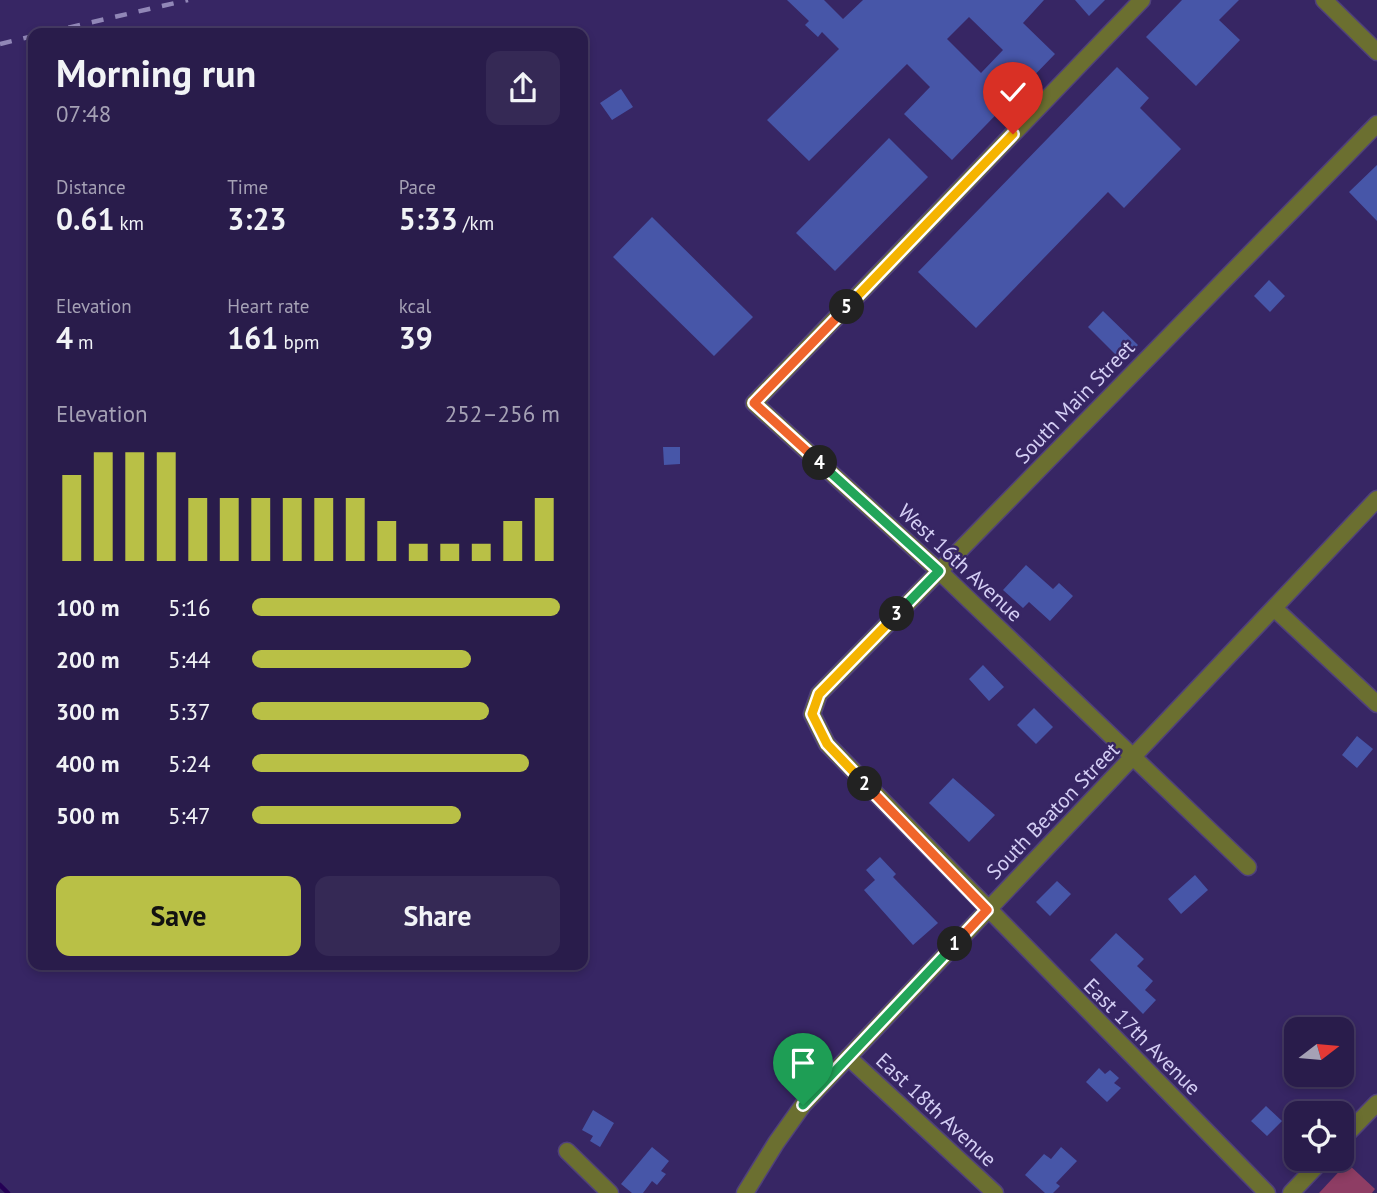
<!DOCTYPE html>
<html lang="en">
<head>
<meta charset="utf-8">
<style>
	:root { --surface:#291c4b; --page:#352955; --text:#f1f3f6; --muted:#a5a1b5; --line:#453a63; --accent:#b9c046 }
	body { margin:0; font-family:"PT Sans",sans-serif; background:var(--page); color:var(--text); height:100vh; display:flex; flex-direction:column; font-size:26px; white-space:nowrap }
	* { box-sizing:border-box; margin:0 }
	p { font-size:23px; color:var(--muted) }
	.icon { flex:none; width:38px; height:38px; fill:none; stroke:currentColor; stroke-width:2; stroke-linecap:round; stroke-linejoin:round }
	.map { position:relative; flex:1; overflow:hidden }
	.panel { position:absolute; left:28px; top:28px; width:560px; height:942px; display:flex; flex-direction:column; background:var(--surface); border-radius:14px; box-shadow:0 4px 10px #0003,0 0 0 2px var(--line) }
	.panel>* { flex:none }
	.needle { width:46px; rotate:74deg }
	.tools { position:absolute; left:1284px; top:1017px; display:grid; gap:14px }
	.tools a { display:grid; place-items:center; width:70px; height:70px; border-radius:14px; background:var(--surface); box-shadow:0 4px 10px #0003,0 0 0 2px var(--line); font-size:35px }
	.pin { position:absolute; display:grid; place-items:center; width:60px; height:60px; color:#fff; margin:-72px -30px; border-radius:50% 50% 50% 0; rotate:-45deg; box-shadow:0 0 7px #0007 }
	.pin .icon { rotate:45deg }
	.km { position:absolute; width:35px; height:35px; margin:-18px; border-radius:50%; background:#222; color:#fff; font-size:19px; line-height:35px; text-align:center }
	.round { display:grid; place-items:center; flex:none; width:74px; height:74px; border-radius:14px; background:var(--page) }
	.headline { display:flex; align-items:center; justify-content:space-between; height:119px; padding:0 28px }
	h1 { font-size:38px; font-weight:700; line-height:52px }
	.stats { display:grid; grid-template-columns:repeat(3,1fr); gap:10px; height:119px; padding:7px 28px }
	.stats div { display:grid; align-content:center }
	.stats b { font-size:30px; font-weight:700 }
	.stats small { font-size:19px; font-weight:400 }
	.stats p { font-size:19px }
	.chart { height:196px; padding:14px 28px }
	.chart p { display:flex; justify-content:space-between }
	.chart svg { width:100%; height:126px; margin-top:7px; stroke:var(--accent); stroke-width:6 }
	.cta { display:flex; gap:14px; margin-top:auto; padding:14px 28px }
	.cta a { flex:1; height:80px; border-radius:14px; background:var(--accent); color:#111; font-size:28px; font-weight:700; line-height:80px; text-align:center }
	.cta a+a { background:var(--page); color:var(--text) }
	ul { padding:0 28px; list-style:none; font-size:23px }
	li { display:grid; grid-template-columns:112px 84px 1fr; align-items:center; height:52px }
	li i { height:18px; border-radius:9px; background:var(--accent) }
	.map>svg:first-child { display:block }
</style>
</head>
<body>
<div class="map">
<svg width="1377" height="1193" viewBox="0 0 1377 1193">
	<rect width="100%" height="100%" fill="#372664"/>
	<path fill="#8e3d64" d="M 1347,1163 L 1375,1189 L 1372,1193 L 1319,1193 Z"/>
	<g fill="none" stroke-linecap="round" stroke-linejoin="round">
		<path stroke="#250055" stroke-width="4.5" d="M 0,1185 L 8,1193"/>
	</g>
	<path fill="#4756a8" fill-rule="evenodd" d="M 787,0 L 824,0 L 843,19 L 863,0 L 1044,0 L 1023,23 L 1055,54 L 952,160 L 904,114 L 930,87 L 907,64 L 809,161 L 767,120 L 839,49 L 822,32 L 818,37 L 805,25 L 809,21 ZM 969,17 L 1003,50 L 981,73 L 947,39 Z
		M 1075,0 L 1105,0 L 1089,16 Z
		M 1182,0 L 1239,0 L 1219,20 L 1240,40 L 1196,86 L 1146,37 Z
		M 1117,67 L 1149,98 L 1140,108 L 1181,149 L 1124,208 L 1108,192 L 976,328 L 918,272 Z
		M 621,89 L 633,107 L 612,120 L 600,103 Z
		M 889,138 L 928,177 L 835,271 L 796,233 Z
		M 1377,165 L 1377,221 L 1349,192 Z
		M 652,217 L 753,317 L 714,356 L 613,257 Z
		M 1269,280 L 1285,296 L 1270,312 L 1254,296 Z
		M 1103,311 L 1138,345 L 1122,361 L 1088,327 Z
		M 663,447 L 680,447 L 680,464 L 664,465 Z
		M 1026,565 L 1053,589 L 1059,583 L 1073,596 L 1050,621 L 1029,602 L 1023,608 L 1003,590 Z
		M 983,665 L 1004,687 L 989,701 L 969,679 Z
		M 1034,708 L 1053,727 L 1036,744 L 1017,725 Z
		M 1357,736 L 1373,749 L 1357,768 L 1342,755 Z
		M 953,778 L 995,815 L 969,842 L 929,803 Z
		M 880,857 L 896,874 L 893,877 L 938,923 L 913,945 L 864,890 L 875,880 L 866,870 Z
		M 1195,875 L 1208,890 L 1181,914 L 1168,899 Z
		M 1057,881 L 1071,894 L 1050,916 L 1036,902 Z
		M 1116,933 L 1144,959 L 1137,966 L 1153,981 L 1145,990 L 1156,1000 L 1143,1014 L 1090,960 Z
		M 1099,1068 L 1105,1074 L 1110,1070 L 1119,1078 L 1114,1083 L 1121,1088 L 1107,1102 L 1086,1082 Z
		M 1266,1106 L 1282,1121 L 1267,1136 L 1251,1121 Z
		M 593,1110 L 614,1123 L 600,1147 L 590,1141 L 593,1136 L 582,1130 Z
		M 652,1147 L 669,1161 L 661,1171 L 666,1174 L 657,1185 L 652,1181 L 643,1193 L 632,1193 L 621,1184 Z
		M 1061,1147 L 1077,1161 L 1056,1183 L 1060,1186 L 1053,1193 L 1045,1193 L 1025,1175 L 1044,1154 L 1051,1159 Z"/>
	<g fill="none" stroke-linecap="round" stroke-linejoin="round">
		<g stroke="#50417b" stroke-width="19">
			<path id="minor" d="M 1142,0 L 754,403 L 939,571 L 1248,867
				M 1324,0 L 1377,52
				M 1275,609 L 1377,704
				M 848,1057 L 995,1193
				M 1342,1139 L 1377,1103
				M 567,1151 L 610,1193
				M 745,1193 L 776,1143 L 803,1105 L 1377,499
				M 1267,1193 L 827,744 L 812,714 L 819,694 L 1377,124
				M 1291,1193 L 1324,1158"/>
		</g>
		<use href="#minor" stroke="#6b6f30" stroke-width="16"/>
		<path stroke="#9187b7" stroke-width="4.5" stroke-dasharray="12 12" stroke-linecap="butt" d="M 45,33 L 188,0
			M 0,44 L 33,36"/>
	</g>
	<g fill="none" stroke-linecap="round" stroke-linejoin="round">
		<g stroke="#fff" stroke-width="14">
			<path id="split-1" d="M 803,1105 L 955,944"/>
		</g>
		<g stroke="#fff" stroke-width="14">
			<path id="split-2" d="M 865,784 L 987,910 L 955,944"/>
		</g>
		<g stroke="#fff" stroke-width="14">
			<path id="split-3" d="M 865,784 L 827,744 L 812,714 L 819,694 L 897,614"/>
		</g>
		<g stroke="#fff" stroke-width="14">
			<path id="split-4" d="M 820,463 L 939,571 L 897,614"/>
		</g>
		<g stroke="#fff" stroke-width="14">
			<path id="split-5" d="M 820,463 L 754,403 L 847,307"/>
		</g>
		<g stroke="#fff" stroke-width="14">
			<path id="split-6" d="M 847,307 L 1013,134"/>
		</g>
		<use href="#split-1" stroke="#22a559" stroke-width="9"/>
		<use href="#split-2" stroke="#f0652b" stroke-width="9"/>
		<use href="#split-3" stroke="#f5b400" stroke-width="9"/>
		<use href="#split-4" stroke="#22a559" stroke-width="9"/>
		<use href="#split-5" stroke="#f0652b" stroke-width="9"/>
		<use href="#split-6" stroke="#f5b400" stroke-width="9"/>
	</g>
	<g text-anchor="middle" stroke-width="5" stroke-linejoin="round" paint-order="stroke">
		<g font-size="21" fill="#d4cef4" stroke="#372664">
			<text transform="translate(1075 402) rotate(-46)" y="7">South Main Street</text>
			<text transform="translate(960 563) rotate(43)" y="7">West 16th Avenue</text>
			<text transform="translate(1053 811) rotate(-46)" y="7">South Beaton Street</text>
			<text transform="translate(1142 1037) rotate(45)" y="7">East 17th Avenue</text>
			<text transform="translate(936 1110) rotate(43)" y="7">East 18th Avenue</text>
		</g>
	</g>
</svg>
<div class="tools">
<a><svg class="needle" viewBox="-14 -14 28 28"><path d="M0-13l5 13h-10z" fill="#e53935"/><path d="M0 13l5-13h-10z" fill="#a5a1b5"/></svg></a>
<a><svg class="icon" aria-label="locate" viewBox="0 0 24 24"><circle cx="12" cy="12" r="6"/><path d="M12 2v4M12 18v4M2 12h4M18 12h4"/></svg></a>
</div>
<div class="pin" style="left:803px;top:1105px;background:#1e9e55"><svg class="icon" aria-label="arrive" viewBox="0 0 24 24"><path d="M6 21V4h12l-3 4 3 4H6"/></svg></div>
<div class="pin" style="left:1013px;top:134px;background:#d93025"><svg class="icon" aria-label="check" viewBox="0 0 24 24"><path d="M5 12l5 5 9-10"/></svg></div>
<b class="km" style="left:955px;top:944px">1</b>
<b class="km" style="left:865px;top:784px">2</b>
<b class="km" style="left:897px;top:614px">3</b>
<b class="km" style="left:820px;top:463px">4</b>
<b class="km" style="left:847px;top:307px">5</b>
<section class="panel">
<div class="headline"><div><h1>Morning run</h1><p>07:48</p></div><a class="round"><svg class="icon" aria-label="share" viewBox="0 0 24 24"><path d="M12 15V3M7 8l5-5 5 5M5 13v7h14v-7"/></svg></a></div>
<div class="stats">
<div><p>Distance</p><b>0.61<small> km</small></b></div>
<div><p>Time</p><b>3:23</b></div>
<div><p>Pace</p><b>5:33<small> /km</small></b></div>
</div>
<div class="stats">
<div><p>Elevation</p><b>4<small> m</small></b></div>
<div><p>Heart rate</p><b>161<small> bpm</small></b></div>
<div><p>kcal</p><b>39</b></div>
</div>
<div class="chart"><p><span>Elevation</span>252–256 m</p>
<svg viewBox="0 0 160 44" preserveAspectRatio="none"><path d="M5 44V14M15 44V6M25 44V6M35 44V6M45 44V22M55 44V22M65 44V22M75 44V22M85 44V22M95 44V22M105 44V30M115 44V38M125 44V38M135 44V38M145 44V30M155 44V22"/></svg>
</div>
<ul>
<li><b>100 m</b>5:16<i style="width:100%"></i></li>
<li><b>200 m</b>5:44<i style="width:71%"></i></li>
<li><b>300 m</b>5:37<i style="width:77%"></i></li>
<li><b>400 m</b>5:24<i style="width:90%"></i></li>
<li><b>500 m</b>5:47<i style="width:68%"></i></li>
</ul>
<div class="cta"><a>Save</a><a>Share</a></div>
</section>
</div>
</body>
</html>
